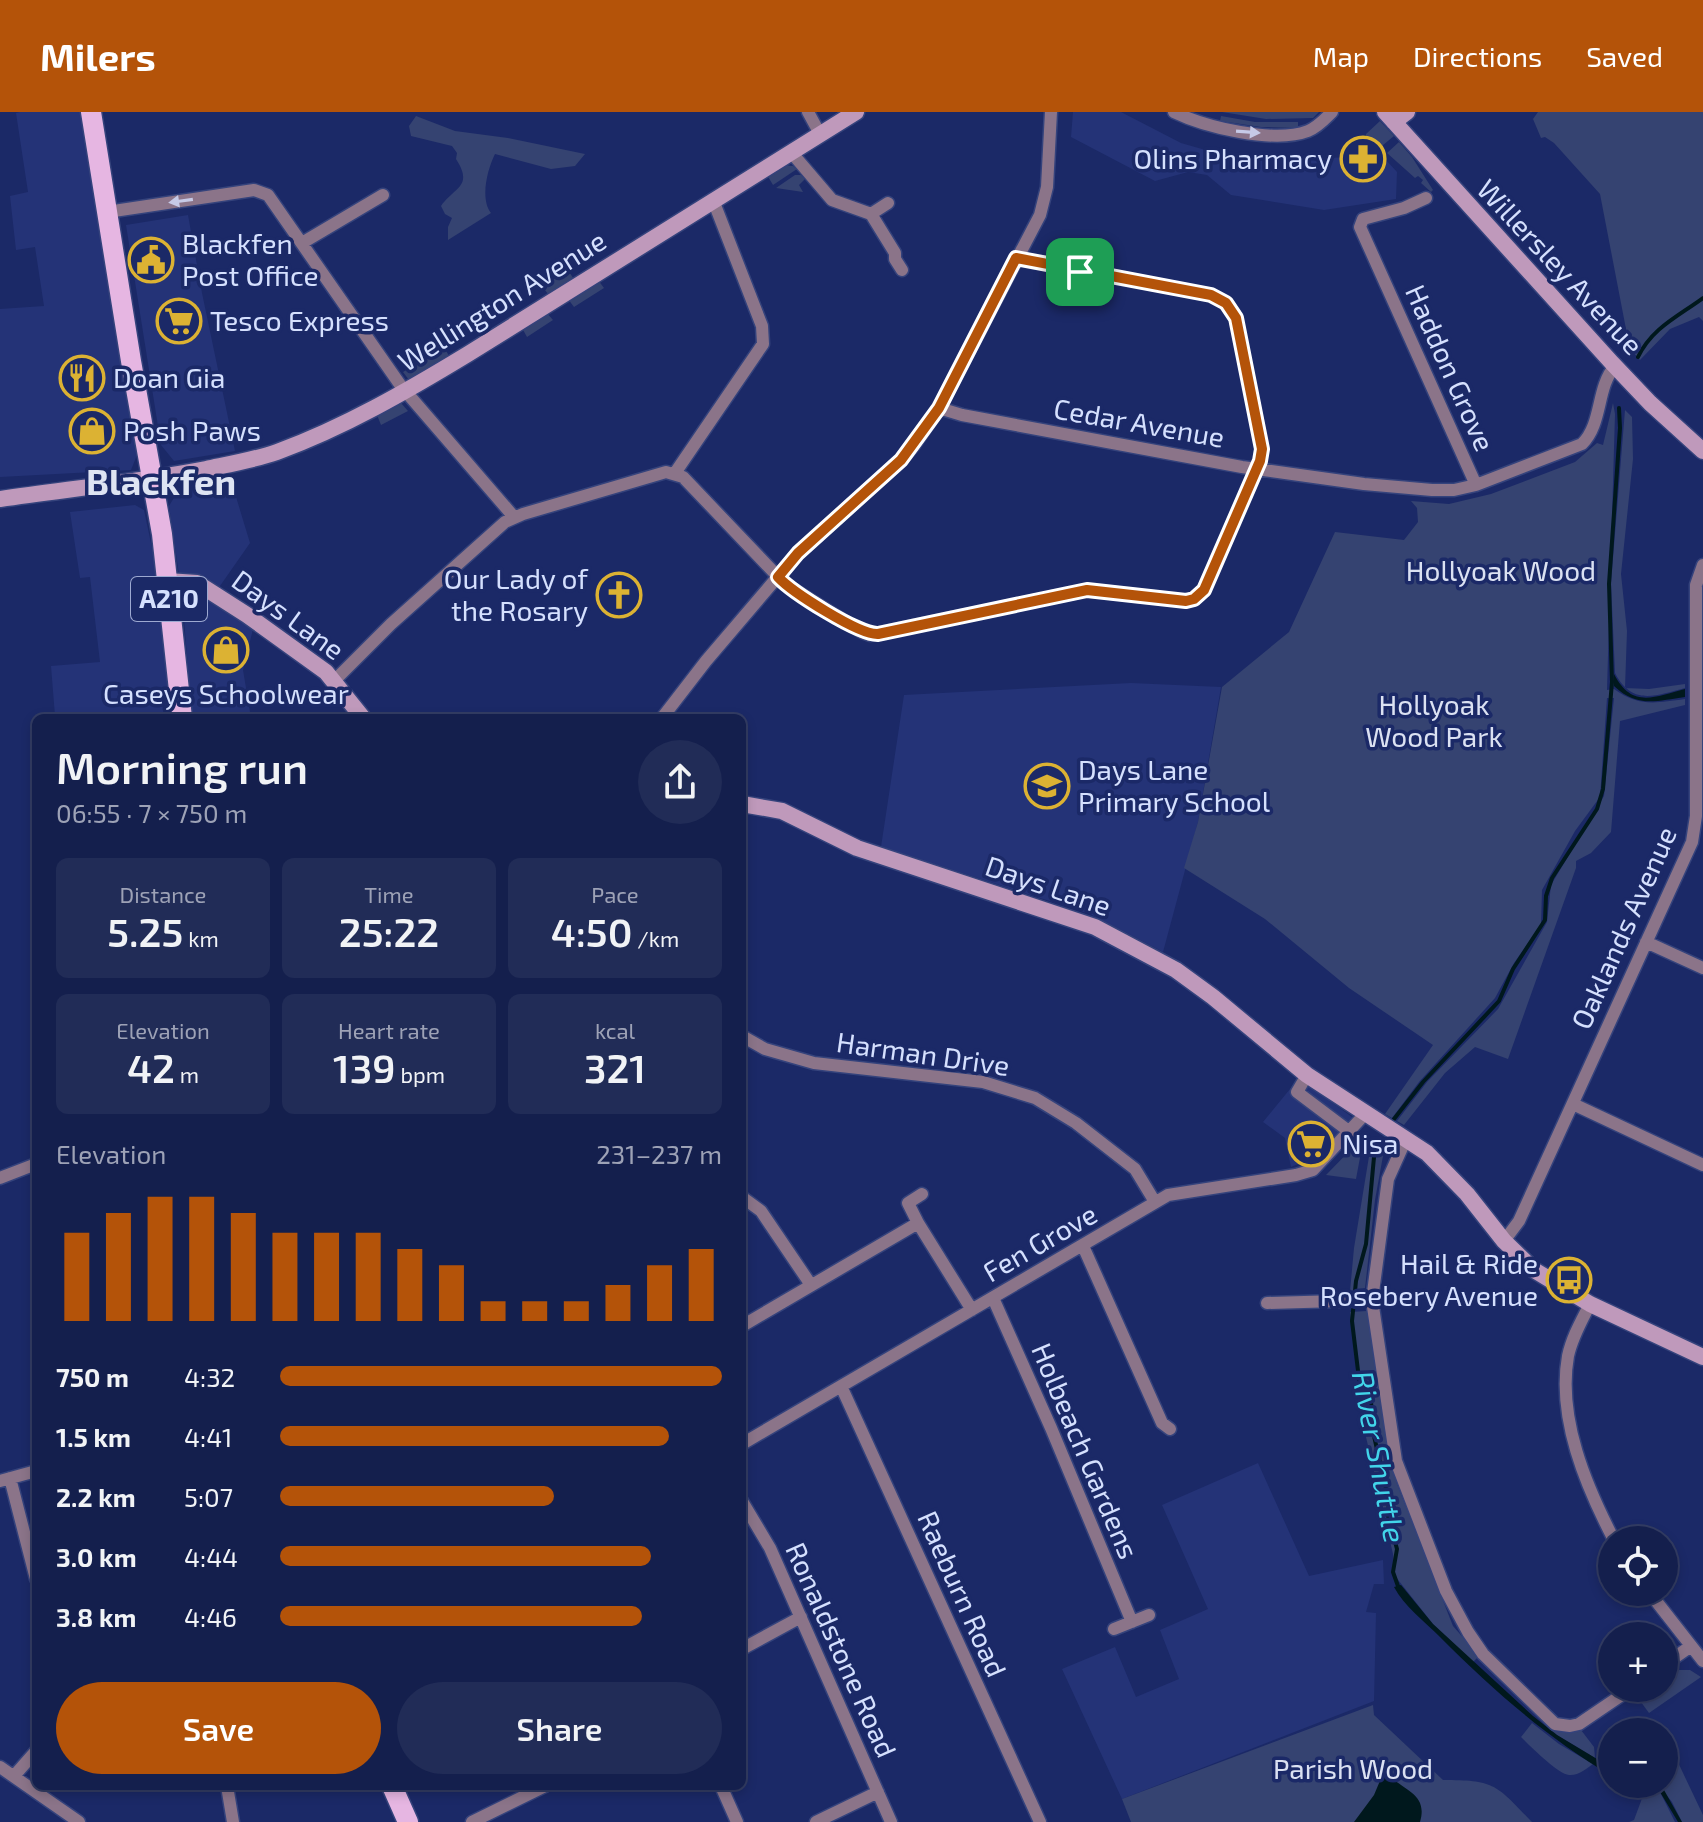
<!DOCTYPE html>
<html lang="en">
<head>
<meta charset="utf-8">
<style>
	:root { --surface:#141f4d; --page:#212c57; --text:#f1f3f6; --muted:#9da2b6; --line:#333d65; --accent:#b45309 }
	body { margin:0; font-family:"Exo 2",sans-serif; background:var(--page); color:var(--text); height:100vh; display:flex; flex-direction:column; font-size:30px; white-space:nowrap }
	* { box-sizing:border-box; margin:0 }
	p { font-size:26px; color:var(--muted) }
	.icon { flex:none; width:44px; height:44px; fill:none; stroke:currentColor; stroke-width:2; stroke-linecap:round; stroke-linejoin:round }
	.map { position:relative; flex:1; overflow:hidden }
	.details { position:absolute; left:32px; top:602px; width:714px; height:1076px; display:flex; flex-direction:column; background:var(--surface); border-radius:12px; box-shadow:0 4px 12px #0003,0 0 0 2px var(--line) }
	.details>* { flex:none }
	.buttons { position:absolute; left:1598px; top:1414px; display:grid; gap:16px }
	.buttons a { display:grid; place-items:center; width:80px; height:80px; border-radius:50%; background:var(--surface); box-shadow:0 4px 12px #0003,0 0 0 2px var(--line); font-size:40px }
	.pin { position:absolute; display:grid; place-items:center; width:68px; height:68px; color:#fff; margin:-34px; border-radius:16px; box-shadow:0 4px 12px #0006 }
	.round { display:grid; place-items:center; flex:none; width:84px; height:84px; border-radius:42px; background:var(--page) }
	.summary { display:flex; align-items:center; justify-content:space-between; height:136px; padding:0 24px }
	h1 { font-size:44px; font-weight:600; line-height:60px }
	.stats { display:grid; grid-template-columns:repeat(3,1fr); gap:12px; height:136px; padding:8px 24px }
	.stats div { display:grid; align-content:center; border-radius:12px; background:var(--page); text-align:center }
	.stats b { font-size:40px; font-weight:600 }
	.stats small { font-size:22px; font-weight:400 }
	.stats p { font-size:22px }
	.chart { height:224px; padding:16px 24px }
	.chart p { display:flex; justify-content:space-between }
	.chart svg { width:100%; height:144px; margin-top:8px; stroke:var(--accent); stroke-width:6 }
	.action { display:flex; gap:16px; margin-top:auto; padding:16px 24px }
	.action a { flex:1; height:92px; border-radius:48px; background:var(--accent); color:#fff; font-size:32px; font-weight:600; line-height:92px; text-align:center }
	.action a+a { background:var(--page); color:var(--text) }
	ul { padding:0 24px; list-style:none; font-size:26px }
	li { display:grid; grid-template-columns:128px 96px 1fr; align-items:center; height:60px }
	li i { height:20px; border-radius:10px; background:var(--accent) }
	header { display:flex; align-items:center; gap:48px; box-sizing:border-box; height:112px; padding:0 40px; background:var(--accent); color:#fff }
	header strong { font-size:38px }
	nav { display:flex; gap:44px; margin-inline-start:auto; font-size:28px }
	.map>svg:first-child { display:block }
</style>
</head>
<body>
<header>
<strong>Milers</strong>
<nav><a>Map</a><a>Directions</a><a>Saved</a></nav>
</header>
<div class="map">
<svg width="1703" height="1710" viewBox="0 0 1703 1710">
	<rect width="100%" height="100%" fill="#1b2967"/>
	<path fill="#243377" d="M 20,0 L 85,0 L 139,338 L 131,358 L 0,365 L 0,197 L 44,194 L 35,135 L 16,138 L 10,84 L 28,80 L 16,1 Z
		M 1073,0 L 1121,0 L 1181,31 L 1223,43 L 1290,48 L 1367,44 L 1386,48 L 1397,60 L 1396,87 L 1324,98 L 1231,83 L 1207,63 L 1188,60 L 1155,69 L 1071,25 Z
		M 188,103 L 202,181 L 235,339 L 174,349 L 161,333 L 126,113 Z
		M 230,365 L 250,431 L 213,484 L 254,513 L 243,558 L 251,606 L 192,606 L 182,483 L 169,394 L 181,374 Z
		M 135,393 L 144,398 L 155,450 L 167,539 L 171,606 L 55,604 L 51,554 L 100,550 L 90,465 L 80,466 L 70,400 Z
		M 1131,571 L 1221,575 L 1198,710 L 1163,840 L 1090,802 L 881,735 L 904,583 Z
		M 1299,966 L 1352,1005 L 1318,1043 L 1291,1055 L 1285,1026 L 1263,1010 Z
		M 1258,1351 L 1309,1464 L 1383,1448 L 1384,1472 L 1374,1472 L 1366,1500 L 1376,1501 L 1374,1589 L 1122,1687 L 1062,1557 L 1115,1535 L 1136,1585 L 1179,1567 L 1160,1518 L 1208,1497 L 1162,1393 Z"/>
	<path fill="#354371" d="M 1222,0 L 1319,0 L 1313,6 L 1266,7 Z
		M 1538,0 L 1703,0 L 1703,209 L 1699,205 L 1670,217 L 1640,248 L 1626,232 L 1626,217 L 1600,82 L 1554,31 L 1545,25 L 1541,26 L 1533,7 Z
		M 416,4 L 455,19 L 508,26 L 585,42 L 575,54 L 551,57 L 495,42 C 487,58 480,87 491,101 L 448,128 L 448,115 L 452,106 L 445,102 L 441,94 C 454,75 474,75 456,47 L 457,41 L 452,34 L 411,24 L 409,14 Z
		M 1221,4 L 1255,10 L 1298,10 L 1298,16 L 1261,15 L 1220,9 Z
		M 1380,9 L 1394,24 L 1377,38 L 1367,35 L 1366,22 Z
		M 1399,30 L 1412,45 L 1433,78 L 1431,80 L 1421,71 L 1423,68 L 1418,64 L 1415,66 L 1387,41 Z
		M 783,53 L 793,54 L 797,57 L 773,73 L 767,63 Z
		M 795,63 L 801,63 L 805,67 L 799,73 L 803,80 L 776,76 Z
		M 568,158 L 573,166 L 548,182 L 542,174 Z
		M 598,168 L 604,176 L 574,195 L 568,187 Z
		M 546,200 L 553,208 L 527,225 L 522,216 Z
		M 444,235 L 449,244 L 409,268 L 403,260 Z
		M 401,291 L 408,299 L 381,313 L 377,303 Z
		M 1613,291 L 1615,302 L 1607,578 L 1614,577 C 1639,595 1655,591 1685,587 L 1685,593 L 1620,609 L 1611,720 L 1591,741 L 1576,749 L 1576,756 L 1508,947 L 1475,935 L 1445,961 L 1404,1013 L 1397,1009 L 1427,970 L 1498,897 L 1547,810 L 1551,773 L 1604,684 L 1614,586 L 1607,586 L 1600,685 L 1575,719 L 1542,778 L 1541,813 L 1514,851 L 1495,886 L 1419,970 L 1392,1006 L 1385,1002 L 1433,933 L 1349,876 L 1265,807 L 1184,756 L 1198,710 L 1222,575 L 1289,520 L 1335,420 L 1404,428 L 1418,410 L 1417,396 L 1411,389 L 1449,392 L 1491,382 L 1575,350 L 1597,331 L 1603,333 Z
		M 1625,298 L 1632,305 L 1633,347 L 1621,462 L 1627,519 L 1625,576 L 1649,577 L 1685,572 L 1685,576 C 1655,584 1632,594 1615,561 L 1611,471 Z
		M 1364,1024 L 1356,1067 L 1326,1063 Z
		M 1372,1026 L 1385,1033 L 1375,1088 L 1365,1176 L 1350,1179 L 1354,1136 Z
		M 1367,1199 L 1387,1334 L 1397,1372 L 1453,1514 L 1479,1544 L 1473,1550 L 1433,1512 L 1395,1464 L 1393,1442 L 1366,1325 L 1350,1200 Z
		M 1678,1558 L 1690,1558 L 1701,1565 L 1649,1601 L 1638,1586 L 1652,1576 L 1664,1576 L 1664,1568 Z
		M 1373,1593 L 1374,1603 L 1443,1668 C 1496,1668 1496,1673 1532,1710 L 1131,1710 L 1122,1687 Z
		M 1532,1611 L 1559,1632 L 1593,1652 C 1586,1657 1578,1664 1569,1663 C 1558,1662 1530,1634 1521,1625 Z
		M 1554,1617 L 1575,1620 L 1581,1618 L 1594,1635 L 1595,1646 L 1557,1623 L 1552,1619 Z
		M 1674,1642 L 1703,1703 L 1703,1710 L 1682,1710 L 1672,1690 L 1660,1675 L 1647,1675 L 1648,1672 L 1664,1672 L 1664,1648 Z
		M 1660,1680 L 1675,1710 L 1629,1710 L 1634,1708 L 1644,1681 Z"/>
	<path fill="#00181d" d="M 1614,562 C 1632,597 1654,585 1685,577 L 1685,585 C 1656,589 1637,596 1614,574 Z
		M 1401,1473 L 1433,1512 L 1533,1604 L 1557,1623 L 1612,1656 L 1612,1664 C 1547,1626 1493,1578 1440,1525 C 1425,1510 1404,1494 1394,1475 Z
		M 1382,1664 L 1389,1664 C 1406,1679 1428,1683 1420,1710 L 1354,1710 L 1374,1683 Z
		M 1655,1673 L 1664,1678 L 1682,1710 L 1678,1710 L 1660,1680 L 1644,1681 L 1647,1675 Z"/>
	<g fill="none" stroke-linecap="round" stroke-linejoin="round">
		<path stroke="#00181d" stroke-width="4" d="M 1638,245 C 1652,216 1677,205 1703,186
			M 1394,1007 L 1423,970 L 1499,889 L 1513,857 L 1545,808 L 1546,784 L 1552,766 L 1597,697 L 1603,677 L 1612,570 L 1609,472 L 1620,316 L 1619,296
			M 1381,1030 L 1374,1045 L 1366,1132 L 1356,1169 L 1352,1209 L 1359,1267 L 1371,1290 L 1374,1324 L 1389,1390 L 1388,1404 L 1397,1437 L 1393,1460 L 1399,1477"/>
		<g stroke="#35437c" stroke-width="15">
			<path id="street" d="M 808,0 L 820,22
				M 1174,0 C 1205,15 1274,32 1308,19 C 1318,15 1325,7 1332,0
				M 791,40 L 832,88 L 871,102 L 888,91
				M 1426,86 L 1404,96 L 1363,107 L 1360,115 L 1476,373 L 1582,332 C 1603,311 1596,276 1615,254
				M 107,100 L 254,78 L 268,83 L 401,274 L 514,405
				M 871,102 L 895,141 L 895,147 L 902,158
				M 302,131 L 383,83
				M 939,296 L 962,303 L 1242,355 L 1364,372 L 1432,378 L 1454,378 L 1476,373
				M 675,361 L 763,232 L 762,214 L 713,88
				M 335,568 L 391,512 L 505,410 L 523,402 L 666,360 L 683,365 L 785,472 L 862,520 L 870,523 L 1087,478 L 1186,489 L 1194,487 L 1204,478 L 1260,349 L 1262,337 L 1236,206 L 1226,191 L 1211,183 L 1016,146
				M 662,606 L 706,549 L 798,441 L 901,348 L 914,333 L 939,296 L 1040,103 L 1047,75 L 1051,0
				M 1646,830 L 1703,856
				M 742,924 L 765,937 L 814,951 L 983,970 L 1035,986 L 1076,1011 L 1135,1057 L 1155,1090
				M 1307,963 L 1297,980 L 1350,1020
				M 1573,992 L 1703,1053
				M 1406,1027 L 1388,1067 L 1372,1188 L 1396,1349 L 1446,1479 L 1468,1520 L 1483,1542 L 1555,1612 L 1570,1614 L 1579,1612 L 1632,1576
				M 0,1066 L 36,1052
				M 742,1085 L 761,1099 L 811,1173
				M 918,1111 L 908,1091 L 922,1082
				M 1504,1129 L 1519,1109 L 1692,730 L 1696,704 L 1696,473 L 1703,453
				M 1083,1134 L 1162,1311 L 1170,1317
				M 993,1186 L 1051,1316 L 1132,1510
				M 1267,1191 L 1372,1188
				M 1590,1192 C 1582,1208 1572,1225 1568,1244 C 1557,1306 1586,1374 1614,1428
				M 742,1214 L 918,1111 L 972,1198
				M 841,1274 L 1040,1710
				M 742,1332 L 1168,1083 L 1296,1063 L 1313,1058 L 1365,1002
				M 10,1366 L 36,1467
				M 0,1369 L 36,1359
				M 742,1389 L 770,1436 L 891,1710
				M 1649,1480 L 1703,1549
				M 1114,1517 L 1149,1503
				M 742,1537 L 801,1505
				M 1664,1553 L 1691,1534
				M 0,1655 L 79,1710
				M 14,1664 L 36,1639
				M 227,1674 L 233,1710
				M 721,1674 L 737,1710
				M 472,1710 L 545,1674
				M 816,1710 L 878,1680"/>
		</g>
		<g stroke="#35437c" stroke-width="19">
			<path id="secondary" d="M 1385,0 L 1612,251 L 1650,291 L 1703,339
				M 1394,10 L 1407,0
				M 0,387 C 69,377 138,370 206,357 C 230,352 254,348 277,340 C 345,315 407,279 468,242 L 856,0
				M 167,469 L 197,471 L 247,503 L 326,560 L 363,606
				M 742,692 L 782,699 L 857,736 L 1095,815 L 1176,858 L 1213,885 L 1307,963 L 1427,1041 L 1467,1082 L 1504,1129 L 1534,1158 L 1590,1192 L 1703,1245"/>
		</g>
		<g stroke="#35437c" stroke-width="23">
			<path id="primary" d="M 91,0 L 131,249 L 162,422 L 182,606
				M 392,1674 L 408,1710"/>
		</g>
		<use href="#street" stroke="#8b7489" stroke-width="12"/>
		<use href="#secondary" stroke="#bf99bb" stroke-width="16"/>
		<use href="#primary" stroke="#e6b6e2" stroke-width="20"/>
	</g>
	<defs><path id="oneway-solid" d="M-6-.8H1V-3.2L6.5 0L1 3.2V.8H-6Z" transform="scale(2)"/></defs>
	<g fill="#c6cae7">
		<use href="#oneway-solid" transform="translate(1248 20) rotate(4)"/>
		<use href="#oneway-solid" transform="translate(181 89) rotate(172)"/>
	</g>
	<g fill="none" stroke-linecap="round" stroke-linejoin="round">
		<g stroke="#fff" stroke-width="16">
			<path id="route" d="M 1016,146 L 1211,183 L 1226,191 L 1236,206 L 1262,337 L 1260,349 L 1204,478 L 1194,487 L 1186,489 L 1087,478 L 878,522 C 859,523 792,480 778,465 L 798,441 L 901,348 L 939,296 Z"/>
		</g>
		<use href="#route" stroke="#b45309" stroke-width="10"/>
	</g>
	<defs>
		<g id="pharmacy-ring" transform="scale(2.3)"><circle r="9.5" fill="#1b2967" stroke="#dcb233" stroke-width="1.5"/><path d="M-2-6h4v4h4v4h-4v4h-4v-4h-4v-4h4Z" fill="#dcb233"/></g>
		<g id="civic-ring" transform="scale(2.3)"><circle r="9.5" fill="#1b2967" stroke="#dcb233" stroke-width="1.5"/><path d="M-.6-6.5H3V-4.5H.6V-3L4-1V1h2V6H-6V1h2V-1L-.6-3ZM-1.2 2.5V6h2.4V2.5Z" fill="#dcb233"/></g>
		<g id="supermarket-ring" transform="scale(2.3)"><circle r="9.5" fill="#1b2967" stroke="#dcb233" stroke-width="1.5"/><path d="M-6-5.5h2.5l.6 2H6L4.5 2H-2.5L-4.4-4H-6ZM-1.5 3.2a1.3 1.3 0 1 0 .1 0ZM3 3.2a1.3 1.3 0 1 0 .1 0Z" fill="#dcb233"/></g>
		<g id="restaurant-ring" transform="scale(2.3)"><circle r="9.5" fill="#1b2967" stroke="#dcb233" stroke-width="1.5"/><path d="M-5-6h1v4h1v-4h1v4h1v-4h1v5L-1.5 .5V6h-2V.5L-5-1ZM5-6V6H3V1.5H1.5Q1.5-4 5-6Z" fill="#dcb233"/></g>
		<g id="shop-ring" transform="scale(2.3)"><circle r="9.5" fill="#1b2967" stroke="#dcb233" stroke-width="1.5"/><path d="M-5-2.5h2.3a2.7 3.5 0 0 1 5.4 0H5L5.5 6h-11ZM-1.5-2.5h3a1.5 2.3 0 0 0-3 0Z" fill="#dcb233"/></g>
		<g id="church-ring" transform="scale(2.3)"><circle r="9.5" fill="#1b2967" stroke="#dcb233" stroke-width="1.5"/><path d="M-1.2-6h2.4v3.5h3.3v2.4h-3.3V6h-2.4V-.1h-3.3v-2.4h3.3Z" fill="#dcb233"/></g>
		<g id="school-ring" transform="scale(2.3)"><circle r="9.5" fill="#1b2967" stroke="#dcb233" stroke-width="1.5"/><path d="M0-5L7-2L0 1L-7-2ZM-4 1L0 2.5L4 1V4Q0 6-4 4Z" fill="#dcb233"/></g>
		<g id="bus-ring" transform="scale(2.3)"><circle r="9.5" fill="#1b2967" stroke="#dcb233" stroke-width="1.5"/><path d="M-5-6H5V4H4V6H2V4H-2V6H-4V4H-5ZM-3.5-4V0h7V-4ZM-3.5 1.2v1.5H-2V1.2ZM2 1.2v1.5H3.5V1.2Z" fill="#dcb233"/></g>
	</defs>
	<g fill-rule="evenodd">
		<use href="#pharmacy-ring" x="1363" y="47"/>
		<use href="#civic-ring" x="151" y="148"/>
		<use href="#supermarket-ring" x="179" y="209"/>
		<use href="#restaurant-ring" x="82" y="266"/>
		<use href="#shop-ring" x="92" y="319"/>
		<use href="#church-ring" x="619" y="483"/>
		<use href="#shop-ring" x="226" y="538"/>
		<use href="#school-ring" x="1047" y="674"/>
		<use href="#supermarket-ring" x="1311" y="1032"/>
		<use href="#bus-ring" x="1569" y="1168"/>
	</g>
	<g text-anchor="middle" stroke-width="7" stroke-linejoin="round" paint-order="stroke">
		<rect fill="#1b2967" stroke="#9da9d1" stroke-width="2" x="131" y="465" width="76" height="44" rx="6"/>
		<g font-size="26" font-weight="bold" fill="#d5e0fe">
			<text x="169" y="496">A210</text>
		</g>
		<g font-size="28" fill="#d5e0fe" stroke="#1b2967" text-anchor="start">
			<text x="1332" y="57" text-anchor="end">Olins Pharmacy</text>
			<text x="182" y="142">Blackfen<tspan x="182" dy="32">Post Office</tspan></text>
			<text x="210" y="219">Tesco Express</text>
			<text x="113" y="276">Doan Gia</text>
			<text x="123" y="329">Posh Paws</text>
			<text x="588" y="477" text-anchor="end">Our Lady of<tspan x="588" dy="32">the Rosary</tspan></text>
			<text x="226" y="592" text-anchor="middle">Caseys Schoolwear</text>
			<text x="1078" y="668">Days Lane<tspan x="1078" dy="32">Primary School</tspan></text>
			<text x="1342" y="1042">Nisa</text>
			<text x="1538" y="1162" text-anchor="end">Hail &amp; Ride<tspan x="1538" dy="32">Rosebery Avenue</tspan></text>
		</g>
		<g font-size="28" fill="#d5e0fe" stroke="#1b2967">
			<text transform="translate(1560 155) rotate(47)" y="10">Willersley Avenue</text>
			<text transform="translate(502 189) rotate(-32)" y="10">Wellington Avenue</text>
			<text transform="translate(1450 256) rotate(66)" y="10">Haddon Grove</text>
			<text transform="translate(1139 311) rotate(10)" y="10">Cedar Avenue</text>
			<text transform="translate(288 503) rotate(36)" y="10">Days Lane</text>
			<text transform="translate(1048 774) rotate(19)" y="10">Days Lane</text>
			<text transform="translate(1624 816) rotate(-66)" y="10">Oaklands Avenue</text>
			<text transform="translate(923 942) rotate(8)" y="10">Harman Drive</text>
			<text transform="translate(1040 1131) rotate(-30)" y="10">Fen Grove</text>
			<text transform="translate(1085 1339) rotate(67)" y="10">Holbeach Gardens</text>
			<text transform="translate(962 1482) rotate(66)" y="10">Raeburn Road</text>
			<text transform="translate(841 1538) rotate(66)" y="10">Ronaldstone Road</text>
		</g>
		<g font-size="28" fill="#dbe1f2" stroke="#1b2967">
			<text x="1501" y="469">Hollyoak Wood</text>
			<text x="1434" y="603">Hollyoak<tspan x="1434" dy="32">Wood Park</tspan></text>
			<text x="1353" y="1667">Parish Wood</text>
		</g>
		<g font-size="30" font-style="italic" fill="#42d5ea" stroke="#1b2967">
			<text transform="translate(1378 1345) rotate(79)" y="10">River Shuttle</text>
		</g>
		<g font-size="36" font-weight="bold" fill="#dee4f3" stroke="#1b2967">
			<text x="161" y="383">Blackfen</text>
		</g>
	</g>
</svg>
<div class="buttons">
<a><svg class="icon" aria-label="locate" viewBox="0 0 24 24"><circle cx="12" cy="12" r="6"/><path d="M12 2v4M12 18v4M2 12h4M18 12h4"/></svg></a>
<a>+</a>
<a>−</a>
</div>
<div class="pin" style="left:1080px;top:160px;background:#1e9e55"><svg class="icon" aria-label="arrive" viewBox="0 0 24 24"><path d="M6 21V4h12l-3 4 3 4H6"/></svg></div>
<section class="details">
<div class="summary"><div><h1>Morning run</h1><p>06:55 · 7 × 750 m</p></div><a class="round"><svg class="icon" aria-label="share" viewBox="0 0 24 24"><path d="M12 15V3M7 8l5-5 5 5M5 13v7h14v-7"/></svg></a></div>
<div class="stats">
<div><p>Distance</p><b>5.25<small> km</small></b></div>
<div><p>Time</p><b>25:22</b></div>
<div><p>Pace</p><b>4:50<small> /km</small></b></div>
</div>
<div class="stats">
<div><p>Elevation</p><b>42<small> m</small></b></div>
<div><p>Heart rate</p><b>139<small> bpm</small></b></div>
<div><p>kcal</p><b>321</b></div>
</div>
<div class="chart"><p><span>Elevation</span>231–237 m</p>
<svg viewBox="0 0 160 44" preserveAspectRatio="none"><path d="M5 44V17M15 44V11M25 44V6M35 44V6M45 44V11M55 44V17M65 44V17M75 44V17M85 44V22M95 44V27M105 44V38M115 44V38M125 44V38M135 44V33M145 44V27M155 44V22"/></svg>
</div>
<ul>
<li><b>750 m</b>4:32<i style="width:100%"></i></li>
<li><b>1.5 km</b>4:41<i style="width:88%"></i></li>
<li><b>2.2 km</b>5:07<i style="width:62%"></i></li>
<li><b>3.0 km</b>4:44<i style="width:84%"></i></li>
<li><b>3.8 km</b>4:46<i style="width:82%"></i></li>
</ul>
<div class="action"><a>Save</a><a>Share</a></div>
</section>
</div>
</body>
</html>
